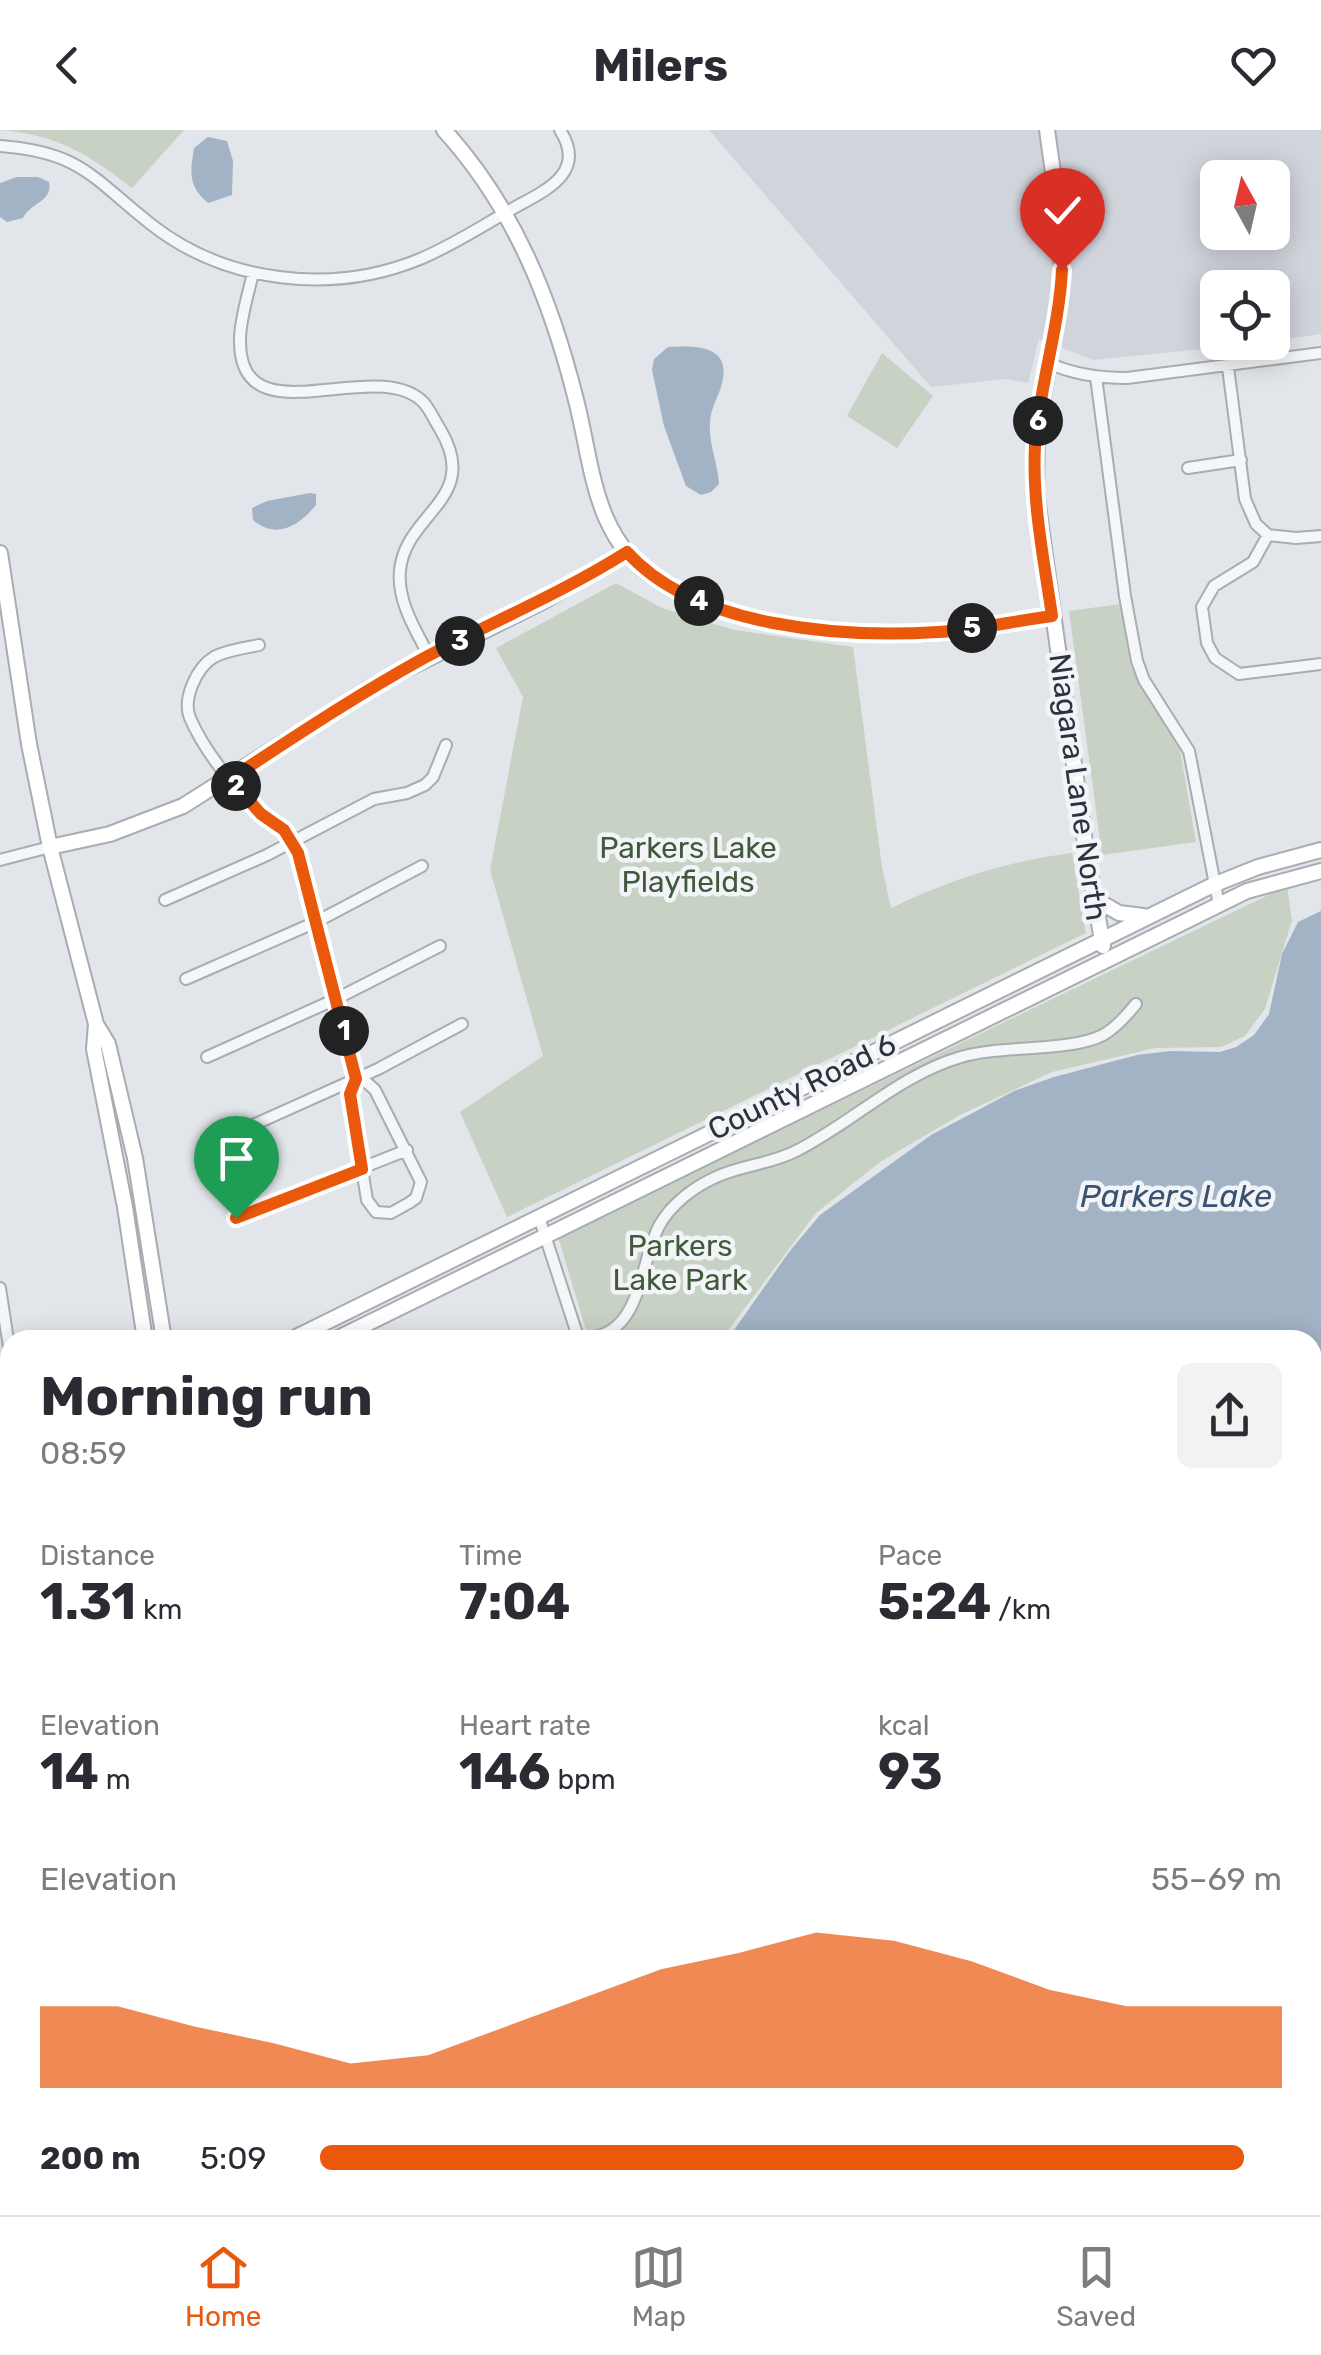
<!DOCTYPE html>
<html lang="en">
<head>
<meta charset="utf-8">
<style>
	:root { --surface:#fff; --page:#f2f2f3; --text:#2b2b33; --muted:#7c7c81; --line:#e1e1e2; --accent:#ea580c }
	body { margin:0; font-family:Rubik,sans-serif; background:var(--page); color:var(--text); height:100vh; display:flex; flex-direction:column; font-size:38px; white-space:nowrap }
	* { box-sizing:border-box; margin:0 }
	p { font-size:32px; color:var(--muted) }
	.icon { flex:none; width:55px; height:55px; fill:none; stroke:currentColor; stroke-width:2; stroke-linecap:round; stroke-linejoin:round }
	.map { position:relative; flex:1; overflow:hidden }
	.panel { position:absolute; left:0px; top:1200px; width:1322px; height:885px; display:flex; flex-direction:column; background:var(--surface); border-radius:30px 30px 0 0; box-shadow:0 5px 25px #0003 }
	.panel>* { flex:none }
	.needle { width:65px; rotate:352deg }
	.tools { position:absolute; left:1200px; top:30px; display:grid; gap:20px }
	.tools a { display:grid; place-items:center; width:90px; height:90px; border-radius:15px; background:var(--surface); box-shadow:0 5px 25px #0003; font-size:50px }
	.pin { position:absolute; display:grid; place-items:center; width:85px; height:85px; color:#fff; margin:-102px -42px; border-radius:50% 50% 50% 0; rotate:-45deg; box-shadow:0 0 10px #0007 }
	.pin .icon { rotate:45deg }
	.km { position:absolute; width:50px; height:50px; margin:-25px; border-radius:50%; background:#222; color:#fff; font-size:28px; line-height:50px; text-align:center }
	.round { display:grid; place-items:center; flex:none; width:105px; height:105px; border-radius:15px; background:var(--page) }
	.summary { display:flex; align-items:center; justify-content:space-between; height:170px; padding:0 40px }
	h1 { font-size:55px; font-weight:700; line-height:75px }
	.figures { display:grid; grid-template-columns:repeat(3,1fr); gap:15px; height:170px; padding:10px 40px }
	.figures div { display:grid; align-content:center }
	.figures b { font-size:50px; font-weight:700 }
	.figures small { font-size:28px; font-weight:400 }
	.figures p { font-size:28px }
	.chart { height:280px; padding:20px 40px }
	.chart p { display:flex; justify-content:space-between }
	.chart svg { width:100%; height:180px; margin-top:10px; fill:var(--accent); opacity:.7 }
	ul { padding:0 40px; list-style:none; font-size:32px }
	li { display:grid; grid-template-columns:160px 120px 1fr; align-items:center; height:75px }
	li i { height:25px; border-radius:12px; background:var(--accent) }
	header { display:flex; justify-content:space-between; align-items:center; height:130px; padding:0 40px; background:var(--surface); font-size:45px; font-weight:700 }
	.tabs { display:flex; justify-content:space-around; align-items:center; height:140px; border-top:2px solid var(--line); background:var(--surface); font-size:28px; color:var(--muted) }
	.tabs a { display:grid; justify-items:center; gap:5px }
	.tabs .current { color:var(--accent) }
	.map>svg:first-child { display:block }
</style>
</head>
<body>
<header><svg class="icon" aria-label="back" viewBox="0 0 24 24"><path d="M15 5l-7 7 7 7"/></svg>Milers<svg class="icon" aria-label="heart" viewBox="0 0 24 24"><path d="M12 20l-8-8c-3-5 5-10 8-4 3-6 11-1 8 4z"/></svg></header>
<div class="map">
<svg width="1321" height="2085" viewBox="0 0 1321 2085">
	<rect width="100%" height="100%" fill="#e2e5e9"/>
	<path fill="#d0d4db" fill-rule="evenodd" d="M 709,0 L 1321,0 L 1321,204 L 1273,211 L 1272,158 L 1218,158 L 1218,212 L 1264,213 L 1093,230 L 1039,209 L 1028,253 L 1005,249 L 931,257 ZM 1218,48 L 1272,48 L 1272,102 L 1218,102 Z"/>
	<path fill="#c8d2c4" d="M 0,0 L 184,0 L 132,58 C 87,23 57,5 0,0 Z
		M 882,223 L 933,266 L 897,318 L 847,286 Z
		M 616,453 L 662,478 L 734,500 L 853,517 L 882,737 L 891,778 C 949,750 1008,731 1072,723 L 1086,803 L 507,1087 L 460,982 L 543,926 L 490,740 L 523,567 L 496,518 Z
		M 1120,474 L 1131,537 L 1180,620 L 1196,712 L 1102,725 L 1069,481 Z
		M 1287,756 L 1292,790 L 1265,879 L 1245,906 L 1221,917 L 1155,918 L 1052,942 L 960,985 L 880,1032 L 816,1083 L 721,1210 L 589,1210 L 558,1107 Z
		M 1319,1956 L 1321,2005 L 1313,2007 L 1313,1957 Z"/>
	<path fill="#a1b3c5" d="M 208,7 L 227,11 L 233,31 L 232,65 L 208,73 C 188,56 190,43 194,18 Z
		M 17,47 L 38,47 L 49,52 C 53,72 31,72 23,88 L 7,92 L 0,87 L 0,53 Z
		M 668,217 C 700,215 735,216 720,260 C 716,270 711,280 710,291 C 708,313 718,333 719,354 L 711,362 L 701,365 L 686,356 L 664,296 L 652,240 L 654,229 Z
		M 310,363 L 316,364 L 316,375 C 299,396 276,410 253,390 L 252,378 L 267,371 Z
		M 1321,781 L 1321,1949 L 1313,1951 L 1312,1210 L 727,1210 L 789,1122 L 820,1085 L 931,1005 L 1014,961 L 1054,947 L 1137,925 L 1171,921 L 1220,922 L 1236,917 L 1254,905 L 1269,884 L 1282,824 L 1298,792 Z"/>
	<g fill="none" stroke-linecap="round" stroke-linejoin="round">
		<g stroke="#a8acb3" stroke-width="14">
			<path id="street" d="M 0,16 C 82,22 93,49 152,95 C 226,153 333,165 420,129 C 456,114 488,92 521,74 C 553,57 585,39 560,0
				M 253,143 C 248,165 240,189 240,210 C 239,312 377,223 424,273 C 430,280 435,291 440,299 C 482,369 406,382 400,440 C 397,471 415,499 429,526
				M 1049,233 C 1074,245 1100,248 1127,248 L 1321,223
				M 1228,237 L 1245,369 L 1256,394 L 1268,405 L 1296,408 L 1321,406
				M 1096,247 L 1125,466 L 1137,531 L 1144,550 L 1189,621 L 1219,775
				M 1188,338 L 1241,330
				M 1268,405 L 1253,432 L 1214,456 L 1202,477 L 1207,513 L 1215,528 L 1239,544 L 1321,534
				M 259,515 C 245,518 227,520 214,527 C 197,537 182,569 190,588 C 203,618 230,652 252,676 C 265,689 281,696 292,711 L 356,949
				M 0,730 L 50,717
				M 165,770 L 267,725 L 374,669 L 407,663 L 425,655 L 433,647 L 446,615
				M 186,849 L 316,792 L 422,736
				M 207,927 L 336,869 L 440,816
				M 356,949 L 364,950 L 375,960 L 421,1052 L 416,1068 L 409,1073 L 391,1083 L 376,1082 L 367,1070 L 350,964 Z
				M 222,1009 L 378,939 L 462,894
				M 539,1087 L 579,1210
				M 236,1088 L 407,1020
				M 0,1158 L 10,1223
				M 578,1208 C 642,1212 638,1137 659,1096 C 671,1074 694,1057 716,1047 C 742,1035 771,1034 796,1021 C 852,993 899,945 961,927 C 1000,915 1071,922 1103,905 C 1116,898 1127,885 1136,874
				M 0,1506 L 10,1504
				M 0,1669 L 10,1666
				M 0,1947 L 1,1947
				M 985,2075 L 989,2085
				M 64,2085 L 68,2075"/>
		</g>
		<g stroke="#a8acb3" stroke-width="18">
			<path id="secondary" d="M 444,0 C 514,77 551,170 576,270 C 586,308 590,351 606,388 C 617,413 635,436 659,451 C 726,497 867,510 947,502 C 982,498 1017,490 1052,486
				M 1047,0 L 1059,85 L 1062,140 L 1058,185 L 1037,298 L 1036,361 L 1085,713 L 1103,816
				M 0,423 L 29,614 L 50,717 L 96,894 L 94,919 L 125,1077 L 145,1210
				M 50,717 L 110,704 L 183,676 L 371,557 L 544,471 L 627,422
				M 1093,768 L 1119,783 L 1143,786
				M 96,894 L 108,914 L 135,1028 L 164,1210
				M 290,1210 L 1213,755 L 1258,737 L 1321,720
				M 334,1210 L 1247,761 L 1321,741
				M 0,1326 L 10,1324
				M 0,1345 L 10,1343
				M 266,2075 L 268,2085"/>
		</g>
		<use href="#street" stroke="#f4f6f8" stroke-width="10"/>
		<use href="#secondary" stroke="#fff" stroke-width="14"/>
	</g>
	<g fill="none" stroke-linecap="round" stroke-linejoin="round">
		<g stroke="#fff" stroke-width="20">
			<path id="route" d="M 236,1088 L 362,1039 L 350,964 L 356,949 L 298,723 L 284,700 L 261,684 L 230,649 C 294,607 357,565 424,528 C 492,492 562,463 627,422 C 695,498 842,508 938,502 C 976,500 1014,491 1052,486 C 1044,430 1032,373 1035,316 C 1039,257 1059,200 1062,140"/>
		</g>
		<use href="#route" stroke="#ea580c" stroke-width="12"/>
	</g>
	<g text-anchor="middle" stroke-width="9" stroke-linejoin="round" paint-order="stroke">
		<g font-size="30" fill="#2c333f" stroke="#f2f4f7">
			<text transform="translate(1078 657) rotate(82)" y="10">Niagara Lane North</text>
			<text transform="translate(802 957) rotate(-26)" y="10">County Road 6</text>
		</g>
		<g font-size="30" fill="#415a3b" stroke="#f2f4f7">
			<text x="688" y="728">Parkers Lake<tspan x="688" dy="34">Playfields</tspan></text>
			<text x="680" y="1126">Parkers<tspan x="680" dy="34">Lake Park</tspan></text>
		</g>
		<g font-size="32" font-style="italic" fill="#3a526f" stroke="#f2f4f7">
			<text x="1176" y="1077">Parkers Lake</text>
		</g>
	</g>
</svg>
<div class="tools">
<a><svg class="needle" viewBox="-14 -14 28 28"><path d="M0-13l5 13h-10z" fill="#e53935"/><path d="M0 13l5-13h-10z" fill="#7c7c81"/></svg></a>
<a><svg class="icon" aria-label="locate" viewBox="0 0 24 24"><circle cx="12" cy="12" r="6"/><path d="M12 2v4M12 18v4M2 12h4M18 12h4"/></svg></a>
</div>
<div class="pin" style="left:236px;top:1088px;background:#1e9e55"><svg class="icon" aria-label="arrive" viewBox="0 0 24 24"><path d="M6 21V4h12l-3 4 3 4H6"/></svg></div>
<div class="pin" style="left:1062px;top:140px;background:#d93025"><svg class="icon" aria-label="check" viewBox="0 0 24 24"><path d="M5 12l5 5 9-10"/></svg></div>
<b class="km" style="left:344px;top:901px">1</b>
<b class="km" style="left:236px;top:656px">2</b>
<b class="km" style="left:460px;top:511px">3</b>
<b class="km" style="left:699px;top:471px">4</b>
<b class="km" style="left:972px;top:498px">5</b>
<b class="km" style="left:1038px;top:291px">6</b>
<section class="panel">
<div class="summary"><div><h1>Morning run</h1><p>08:59</p></div><a class="round"><svg class="icon" aria-label="share" viewBox="0 0 24 24"><path d="M12 15V3M7 8l5-5 5 5M5 13v7h14v-7"/></svg></a></div>
<div class="figures">
<div><p>Distance</p><b>1.31<small> km</small></b></div>
<div><p>Time</p><b>7:04</b></div>
<div><p>Pace</p><b>5:24<small> /km</small></b></div>
</div>
<div class="figures">
<div><p>Elevation</p><b>14<small> m</small></b></div>
<div><p>Heart rate</p><b>146<small> bpm</small></b></div>
<div><p>kcal</p><b>93</b></div>
</div>
<div class="chart"><p><span>Elevation</span>55–69 m</p>
<svg viewBox="0 0 160 44" preserveAspectRatio="none"><path d="M0 44V24L10 24L20 29L30 33L40 38L50 36L60 29L70 22L80 15L90 11L100 6L110 8L120 13L130 20L140 24L150 24L160 24V44z"/></svg>
</div>
<ul>
<li><b>200 m</b>5:09<i style="width:96%"></i></li>
</ul>
</section>
</div>
<nav class="tabs">
<a class="current"><svg class="icon" aria-label="home" viewBox="0 0 24 24"><path d="M3 11l9-7 9 7M6 9v11h12V9"/></svg>Home</a>
<a><svg class="icon" aria-label="map" viewBox="0 0 24 24"><path d="M3 6l6-2 6 2 6-2v14l-6 2-6-2-6 2zM9 4v14M15 6v14"/></svg>Map</a>
<a><svg class="icon" aria-label="saved" viewBox="0 0 24 24"><path d="M7 4h10v16l-5-4-5 4z"/></svg>Saved</a>
</nav>
</body>
</html>
